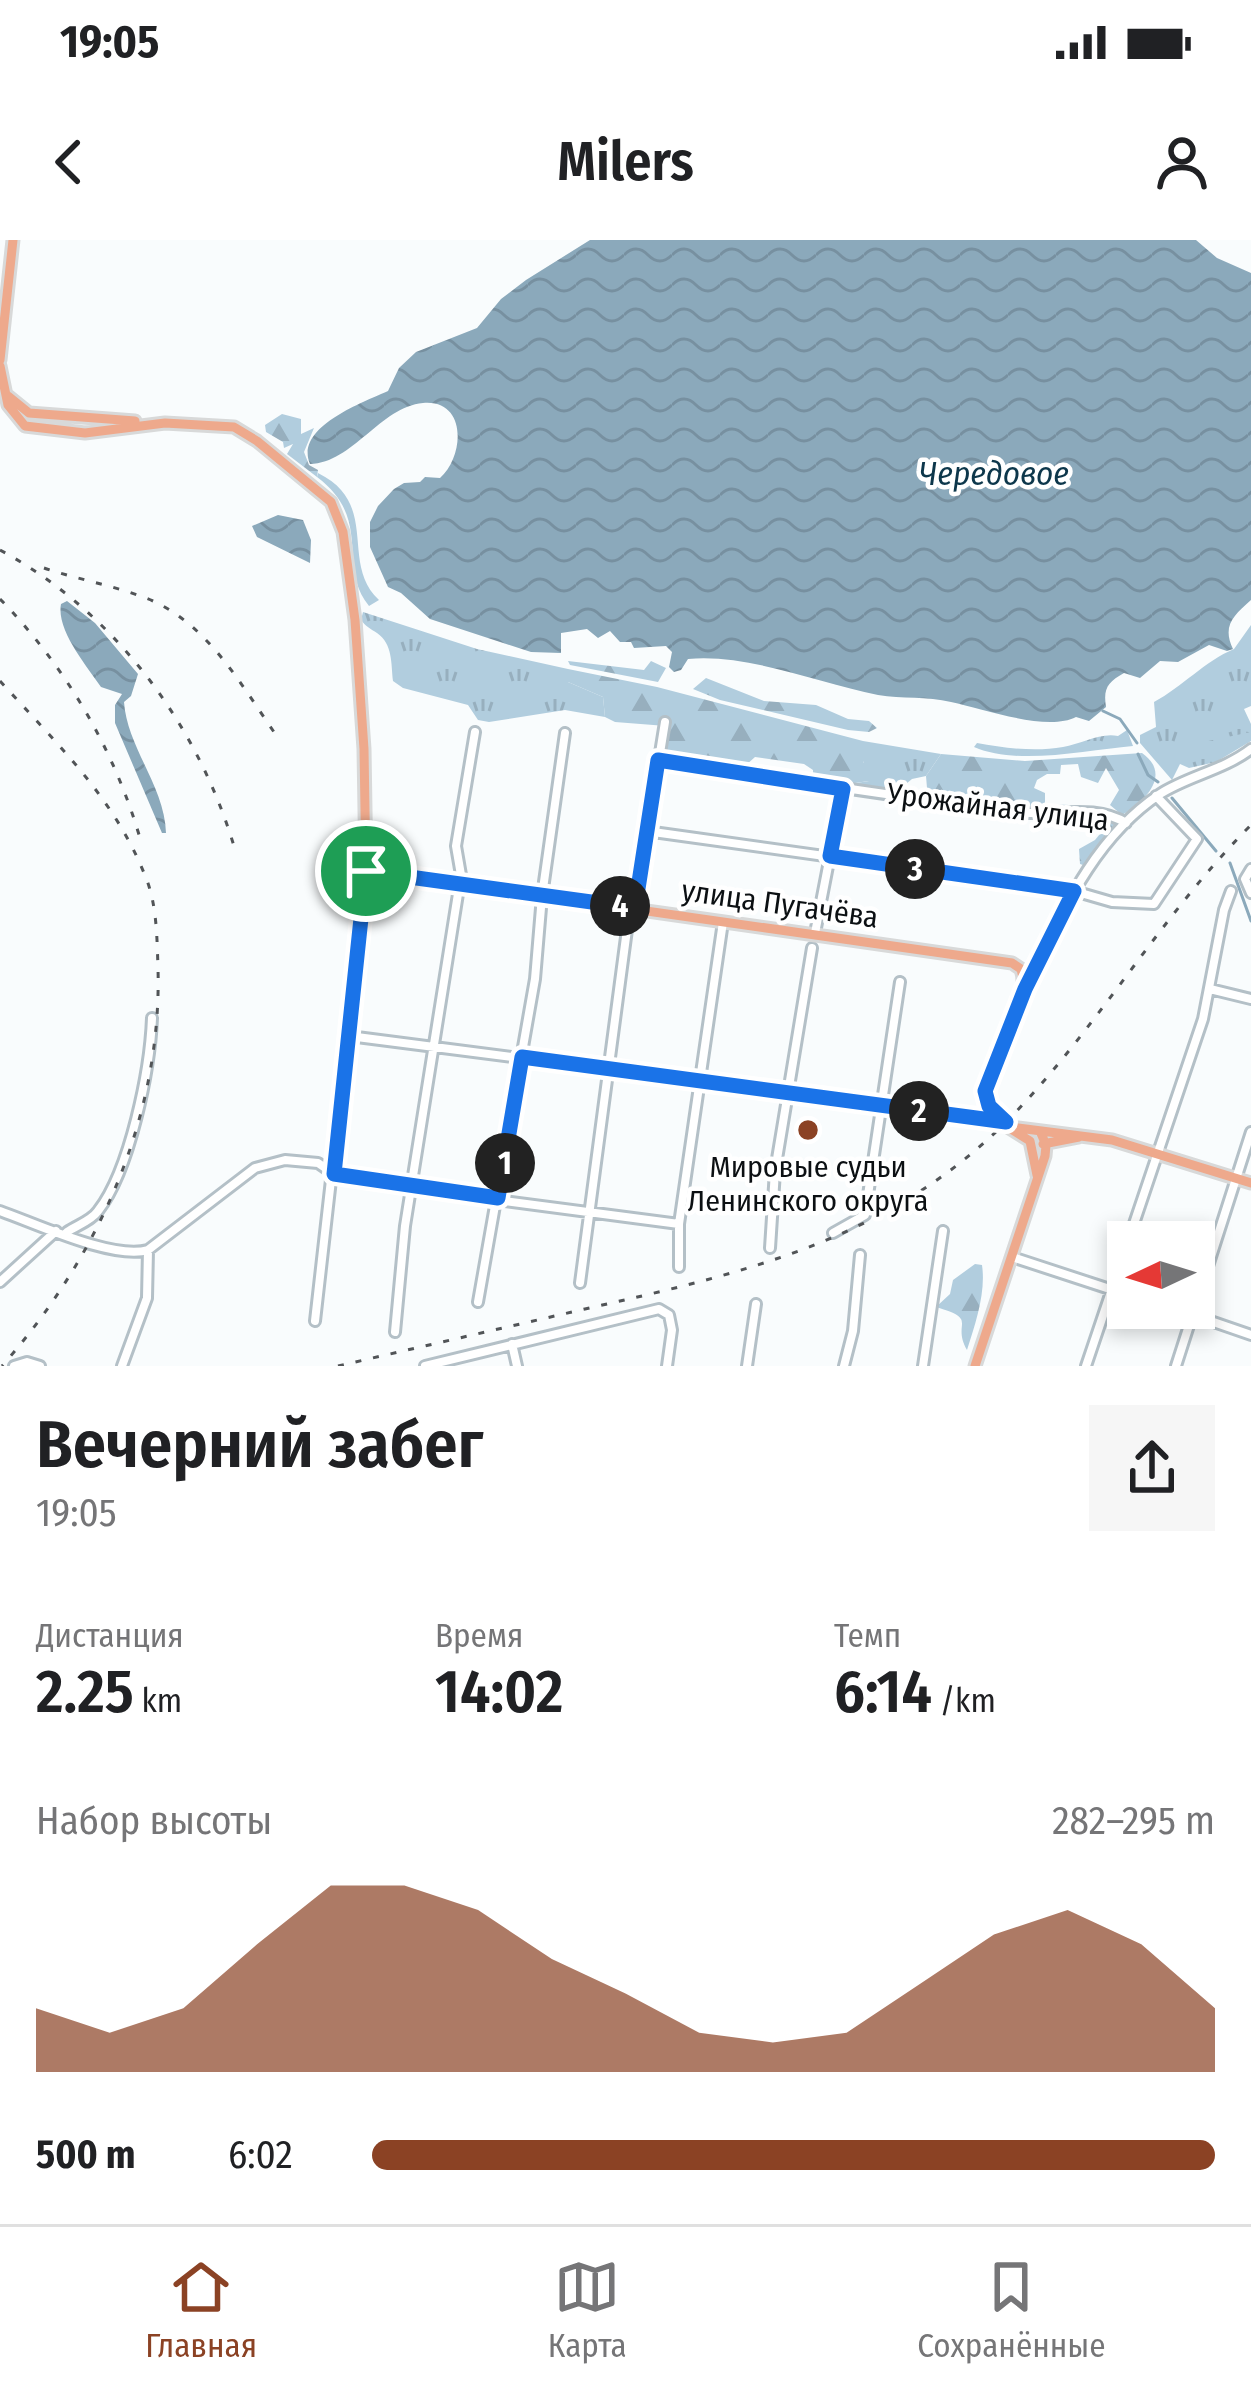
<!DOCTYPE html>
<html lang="ru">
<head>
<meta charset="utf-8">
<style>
	:root { --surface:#fff; --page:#f6f6f6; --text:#202124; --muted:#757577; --line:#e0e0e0; --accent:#8b4224 }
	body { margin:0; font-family:"Fira Sans Condensed",sans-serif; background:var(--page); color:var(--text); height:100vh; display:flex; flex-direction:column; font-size:45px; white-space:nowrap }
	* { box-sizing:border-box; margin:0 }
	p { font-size:39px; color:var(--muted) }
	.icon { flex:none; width:66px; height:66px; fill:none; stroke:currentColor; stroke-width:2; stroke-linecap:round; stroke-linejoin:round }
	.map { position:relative; height:1126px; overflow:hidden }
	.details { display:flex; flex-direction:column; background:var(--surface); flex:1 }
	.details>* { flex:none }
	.needle { width:78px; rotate:266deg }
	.controls { position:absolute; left:1107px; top:981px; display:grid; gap:24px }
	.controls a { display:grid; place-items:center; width:108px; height:108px; border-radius:0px; background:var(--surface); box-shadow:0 6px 18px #0003; font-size:60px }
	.pin { position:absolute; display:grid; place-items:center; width:102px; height:102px; color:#fff; margin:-51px; border:6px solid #fff; border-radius:50%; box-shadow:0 3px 12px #0007 }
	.km { position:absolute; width:60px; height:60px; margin:-30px; border-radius:50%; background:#222; color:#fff; font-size:33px; line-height:60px; text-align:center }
	.round { display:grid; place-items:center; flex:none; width:126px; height:126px; border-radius:0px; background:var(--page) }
	.overview { display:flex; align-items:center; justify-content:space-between; height:204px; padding:0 36px }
	h1 { font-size:66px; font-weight:600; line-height:90px }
	.stats { display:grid; grid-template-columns:repeat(3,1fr); gap:18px; height:204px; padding:12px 36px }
	.stats div { display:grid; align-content:center }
	.stats b { font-size:60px; font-weight:600 }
	.stats small { font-size:33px; font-weight:400 }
	.stats p { font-size:33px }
	.chart { height:336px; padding:24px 36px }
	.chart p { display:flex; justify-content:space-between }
	.chart svg { width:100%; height:216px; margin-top:12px; fill:var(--accent); opacity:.7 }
	ul { padding:0 36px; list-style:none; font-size:39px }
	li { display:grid; grid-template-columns:192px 144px 1fr; align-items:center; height:90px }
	li i { height:30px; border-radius:15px; background:var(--accent) }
	.status { display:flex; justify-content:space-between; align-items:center; height:84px; padding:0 60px; background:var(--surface); direction:ltr }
	.status svg { height:33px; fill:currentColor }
	header { display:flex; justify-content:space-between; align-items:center; height:156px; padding:0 36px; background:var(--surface); font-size:54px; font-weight:600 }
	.dock { display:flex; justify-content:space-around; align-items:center; height:168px; border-top:3px solid var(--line); background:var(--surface); font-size:33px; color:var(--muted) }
	.dock a { display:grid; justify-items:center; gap:6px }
	.dock .current { color:var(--accent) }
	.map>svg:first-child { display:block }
</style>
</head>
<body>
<div class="status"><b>19:05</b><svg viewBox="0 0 49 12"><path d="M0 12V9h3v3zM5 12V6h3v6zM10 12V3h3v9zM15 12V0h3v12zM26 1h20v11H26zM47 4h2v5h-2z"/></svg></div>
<header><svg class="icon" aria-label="back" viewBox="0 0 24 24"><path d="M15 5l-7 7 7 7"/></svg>Milers<svg class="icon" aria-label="person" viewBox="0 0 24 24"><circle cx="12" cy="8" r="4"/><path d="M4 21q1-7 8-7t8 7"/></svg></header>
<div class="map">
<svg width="1251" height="1126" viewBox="0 0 1251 1126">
	<defs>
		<pattern id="grass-tufts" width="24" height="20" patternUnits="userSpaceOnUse" patternTransform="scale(3)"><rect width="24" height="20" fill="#b1cdde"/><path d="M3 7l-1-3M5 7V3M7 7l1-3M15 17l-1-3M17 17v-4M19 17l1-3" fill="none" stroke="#97afbe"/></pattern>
		<pattern id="forest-firs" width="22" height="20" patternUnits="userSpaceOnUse" patternTransform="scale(3)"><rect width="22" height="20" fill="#b1cdde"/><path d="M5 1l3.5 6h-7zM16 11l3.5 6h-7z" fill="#97afbe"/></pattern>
		<pattern id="water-waves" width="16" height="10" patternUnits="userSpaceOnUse" patternTransform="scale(3)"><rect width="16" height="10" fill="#8ba9bb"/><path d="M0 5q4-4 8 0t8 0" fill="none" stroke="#7790a0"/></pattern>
	</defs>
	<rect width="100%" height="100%" fill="#f9fcfd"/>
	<path fill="url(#grass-tufts)" d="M 318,233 C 381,264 339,323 379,360 L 369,366 C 336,325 374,280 317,237 Z
		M 363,372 L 477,409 L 568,429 L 568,442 L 603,457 L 605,477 L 565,470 L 489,482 L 478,480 L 468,465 L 403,448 L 393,441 C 391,424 393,404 377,393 C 371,389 365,386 361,380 Z
		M 1251,385 L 1251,466 L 1244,469 L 1251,484 L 1251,501 L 1216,522 L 1189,528 L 1180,524 L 1172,540 L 1140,503 L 1140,495 L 1156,487 L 1154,462 C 1182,447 1205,421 1234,409 Z
		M 1127,490 L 1133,506 C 1086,510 1018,526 974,507 L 977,503 C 1004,508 1035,512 1063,507 C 1081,504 1101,492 1118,496 Z
		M 863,501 L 941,514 L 926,536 L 912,539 L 900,549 L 864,548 L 856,543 L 869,541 L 860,511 Z"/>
	<path fill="url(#forest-firs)" d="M 282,174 L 301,179 L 301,194 L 314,188 L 304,212 L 309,225 L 318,230 L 317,237 L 287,214 L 293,204 L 284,208 L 283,202 L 266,192 L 265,185 Z
		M 568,421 L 644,430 L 651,421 L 666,428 L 658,442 L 570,425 Z
		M 568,429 L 657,447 L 863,501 L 863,522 L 874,533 L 869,541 L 841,545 L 813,540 L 813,530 L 804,524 L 755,517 L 745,526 L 718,526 L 665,515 L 666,486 L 615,482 L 605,477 L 603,457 L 568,442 Z
		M 706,438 L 764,461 L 816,465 L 848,479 L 869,481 L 877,488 L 869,492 L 848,490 L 720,460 L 693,449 Z
		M 1251,492 L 1251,501 L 1229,505 L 1216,522 L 1192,515 L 1192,507 L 1199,503 Z
		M 1142,513 C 1172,534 1146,561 1122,575 L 1110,565 L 1119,550 L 1106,528 L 1098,543 L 1081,537 L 1078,524 L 1061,525 L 1060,534 L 1047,534 L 1037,540 L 1034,548 L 1045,553 L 1045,564 L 1069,565 L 1056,569 L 943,558 L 927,548 L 926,536 L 941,514 L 1025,521 Z
		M 1112,579 L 1119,585 L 1086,626 L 1080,624 L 1079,609 L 1095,600 Z
		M 975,1024 L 982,1025 C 986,1052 976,1082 967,1110 C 951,1082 980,1080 936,1067 L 950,1054 L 953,1040 Z"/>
	<path fill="url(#water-waves)" d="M 590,0 L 1196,0 L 1217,18 L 1251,33 L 1251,360 C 1233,376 1222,386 1233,409 L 1227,411 L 1209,405 L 1178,422 L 1160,421 L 1140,438 L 1124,433 C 1108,442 1103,448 1106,467 L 1089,481 L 1076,477 C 1047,492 984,469 951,462 C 927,456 902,459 878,455 C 819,443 746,413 688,419 L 681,430 L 674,432 L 669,427 L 672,412 L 666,406 L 634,408 L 631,402 L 620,402 L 610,391 L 598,398 L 587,389 L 561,393 L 561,413 L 531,412 L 430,379 L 401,353 L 388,347 L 370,307 L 370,282 L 378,266 L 394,249 L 404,243 L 420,242 L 425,237 L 440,238 C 465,216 467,159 423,163 C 380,167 353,223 310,224 C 294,187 364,162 388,151 L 399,128 L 416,112 L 477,88 L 501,59 L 526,40 Z
		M 278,275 L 303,280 L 311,300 L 310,323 L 257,297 L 252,286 Z
		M 67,361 L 95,383 L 138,434 L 131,456 L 124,462 C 127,507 165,547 166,593 L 162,593 L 115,483 L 115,465 L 122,454 L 101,447 C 87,426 56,390 61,364 Z"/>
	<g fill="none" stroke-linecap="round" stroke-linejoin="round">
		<path stroke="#8ba9bb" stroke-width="3" d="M 1103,471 L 1120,479 L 1137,503
			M 1138,514 L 1148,535 L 1158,542
			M 1172,558 L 1216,611
			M 1230,623 L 1251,681"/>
		<g stroke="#b4c0c7" stroke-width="14">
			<path id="minor" d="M 658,520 C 777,538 897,557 1017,572 C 1053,577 1094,563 1126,583
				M 646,591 L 1074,651 L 1112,662 L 1154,664 L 1197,599 L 1156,556
				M 1251,629 L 1245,639 L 1251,653
				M 635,668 L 665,482
				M 815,693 L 843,549
				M 1025,749 C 1060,678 1091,600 1160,554 C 1188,536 1224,530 1251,509
				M 1210,749 L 1251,759
				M 349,796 L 994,879
				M 0,971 C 37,984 113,1020 148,1010 L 255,928 L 285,920 L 318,923 L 334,934 L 413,949 L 679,984
				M 67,992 C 77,985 91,981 98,971 C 130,930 150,830 152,778
				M 833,993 L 865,975 L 900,742
				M 770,1008 L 775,931 L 812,708
				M 1012,1017 L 1128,1055
				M 679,1027 L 679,984 L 723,682
				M 0,1042 L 56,991
				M 580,1043 L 630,667
				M 478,1062 L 535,739 L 542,656 L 565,493
				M 1173,1068 L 1251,1095
				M 315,1081 L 366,631
				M 395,1092 L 405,986 L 461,635 L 456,606 L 475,492
				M 512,1104 L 517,1126
				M 14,1126 L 27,1122 L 40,1126
				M 122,1126 L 147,1058 L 148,1010
				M 425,1126 L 659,1069 L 669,1075 L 672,1090 L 667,1126
				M 747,1126 L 756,1064
				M 844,1126 L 853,1091 L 860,1015
				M 923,1126 L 943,991
				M 1086,1126 L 1203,779 L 1224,670 L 1231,651
				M 1176,1126 L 1251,892"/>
		</g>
		<g stroke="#d8d9d9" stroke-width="15">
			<path id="major" d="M 0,120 L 13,0
				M 0,126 L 8,165 L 25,186 L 85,193 L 165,183 L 234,187 L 257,201 L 331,262 L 343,292 L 355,380 L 364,509 L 366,631 L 1012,723 L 1021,729 C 1034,768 983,823 985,868 L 995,879 L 1030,901 L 1037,935
				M 8,156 L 29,173 L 135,181
				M 1018,888 L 1112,900 L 1251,943
				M 1043,904 L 1079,897
				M 975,1126 L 1045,916 L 1046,905 L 1040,891"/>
		</g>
		<use href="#minor" stroke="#fff" stroke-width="8"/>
		<use href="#major" stroke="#eea98c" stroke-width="9"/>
		<path stroke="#515457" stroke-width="3" stroke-dasharray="6 12" stroke-linecap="butt" d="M 0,310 C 115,372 200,487 236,613
			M 44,328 C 79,340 118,346 153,361 C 209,387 240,443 274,492
			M 0,359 C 67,428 116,512 142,605
			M 0,441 C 56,503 115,558 146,638 C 157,665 157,699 158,728 C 162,877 99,1016 2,1126
			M 338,1126 C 420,1107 503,1088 585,1069 C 744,1033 890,1000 1009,879 C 1098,788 1161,675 1251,585"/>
	</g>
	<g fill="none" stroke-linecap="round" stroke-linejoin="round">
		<g stroke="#fff" stroke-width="24">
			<path id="route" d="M 658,520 L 843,549 L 830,616 L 1074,651 L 1025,749 L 985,851 L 989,866 L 1006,882 L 522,817 L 498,958 L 334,934 L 366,631 L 635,668 Z"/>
		</g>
		<use href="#route" stroke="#1a73e8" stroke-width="15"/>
	</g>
	<circle fill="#8b4224" stroke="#fff" stroke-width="4.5" cx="808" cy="890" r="12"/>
	<g text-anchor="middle" stroke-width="9" stroke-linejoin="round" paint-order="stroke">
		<g font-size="30" fill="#0c1013" stroke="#fff">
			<text transform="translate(998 567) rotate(7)" y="10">Урожайная улица</text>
			<text transform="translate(780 664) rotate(8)" y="10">улица Пугачёва</text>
		</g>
		<g font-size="30" fill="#0c1013" stroke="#fff">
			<text x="808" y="937">Мировые судьи<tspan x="808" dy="34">Ленинского округа</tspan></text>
		</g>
		<g font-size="33" font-style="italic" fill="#0d374b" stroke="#fff">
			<text x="994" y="245">Чередовое</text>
		</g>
	</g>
</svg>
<div class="controls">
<a><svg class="needle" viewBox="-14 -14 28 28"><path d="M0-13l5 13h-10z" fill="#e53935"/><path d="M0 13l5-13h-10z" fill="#757577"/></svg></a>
</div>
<div class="pin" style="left:366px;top:631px;background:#1e9e55"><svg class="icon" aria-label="arrive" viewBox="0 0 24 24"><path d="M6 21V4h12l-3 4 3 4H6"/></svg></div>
<b class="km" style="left:505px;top:923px">1</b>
<b class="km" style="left:919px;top:871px">2</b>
<b class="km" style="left:915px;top:629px">3</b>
<b class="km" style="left:620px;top:666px">4</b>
</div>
<section class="details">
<div class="overview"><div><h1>Вечерний забег</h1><p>19:05</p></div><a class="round"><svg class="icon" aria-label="share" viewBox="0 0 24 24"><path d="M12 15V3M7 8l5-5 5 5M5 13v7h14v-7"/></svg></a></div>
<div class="stats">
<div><p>Дистанция</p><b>2.25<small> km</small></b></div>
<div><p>Время</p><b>14:02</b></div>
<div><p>Темп</p><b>6:14<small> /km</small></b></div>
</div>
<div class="chart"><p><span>Набор высоты</span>282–295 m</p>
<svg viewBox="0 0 160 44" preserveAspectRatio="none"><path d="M0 44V31L10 36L20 31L30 18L40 6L50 6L60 11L70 21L80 28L90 36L100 38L110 36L120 26L130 16L140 11L150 18L160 31V44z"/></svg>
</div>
<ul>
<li><b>500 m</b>6:02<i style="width:100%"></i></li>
</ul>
</section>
<nav class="dock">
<a class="current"><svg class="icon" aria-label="home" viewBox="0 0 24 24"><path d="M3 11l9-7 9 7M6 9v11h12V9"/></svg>Главная</a>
<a><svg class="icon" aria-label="map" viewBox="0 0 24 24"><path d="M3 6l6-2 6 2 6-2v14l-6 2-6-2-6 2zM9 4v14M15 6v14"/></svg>Карта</a>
<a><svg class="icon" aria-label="saved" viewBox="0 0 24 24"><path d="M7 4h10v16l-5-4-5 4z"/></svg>Сохранённые</a>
</nav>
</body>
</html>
